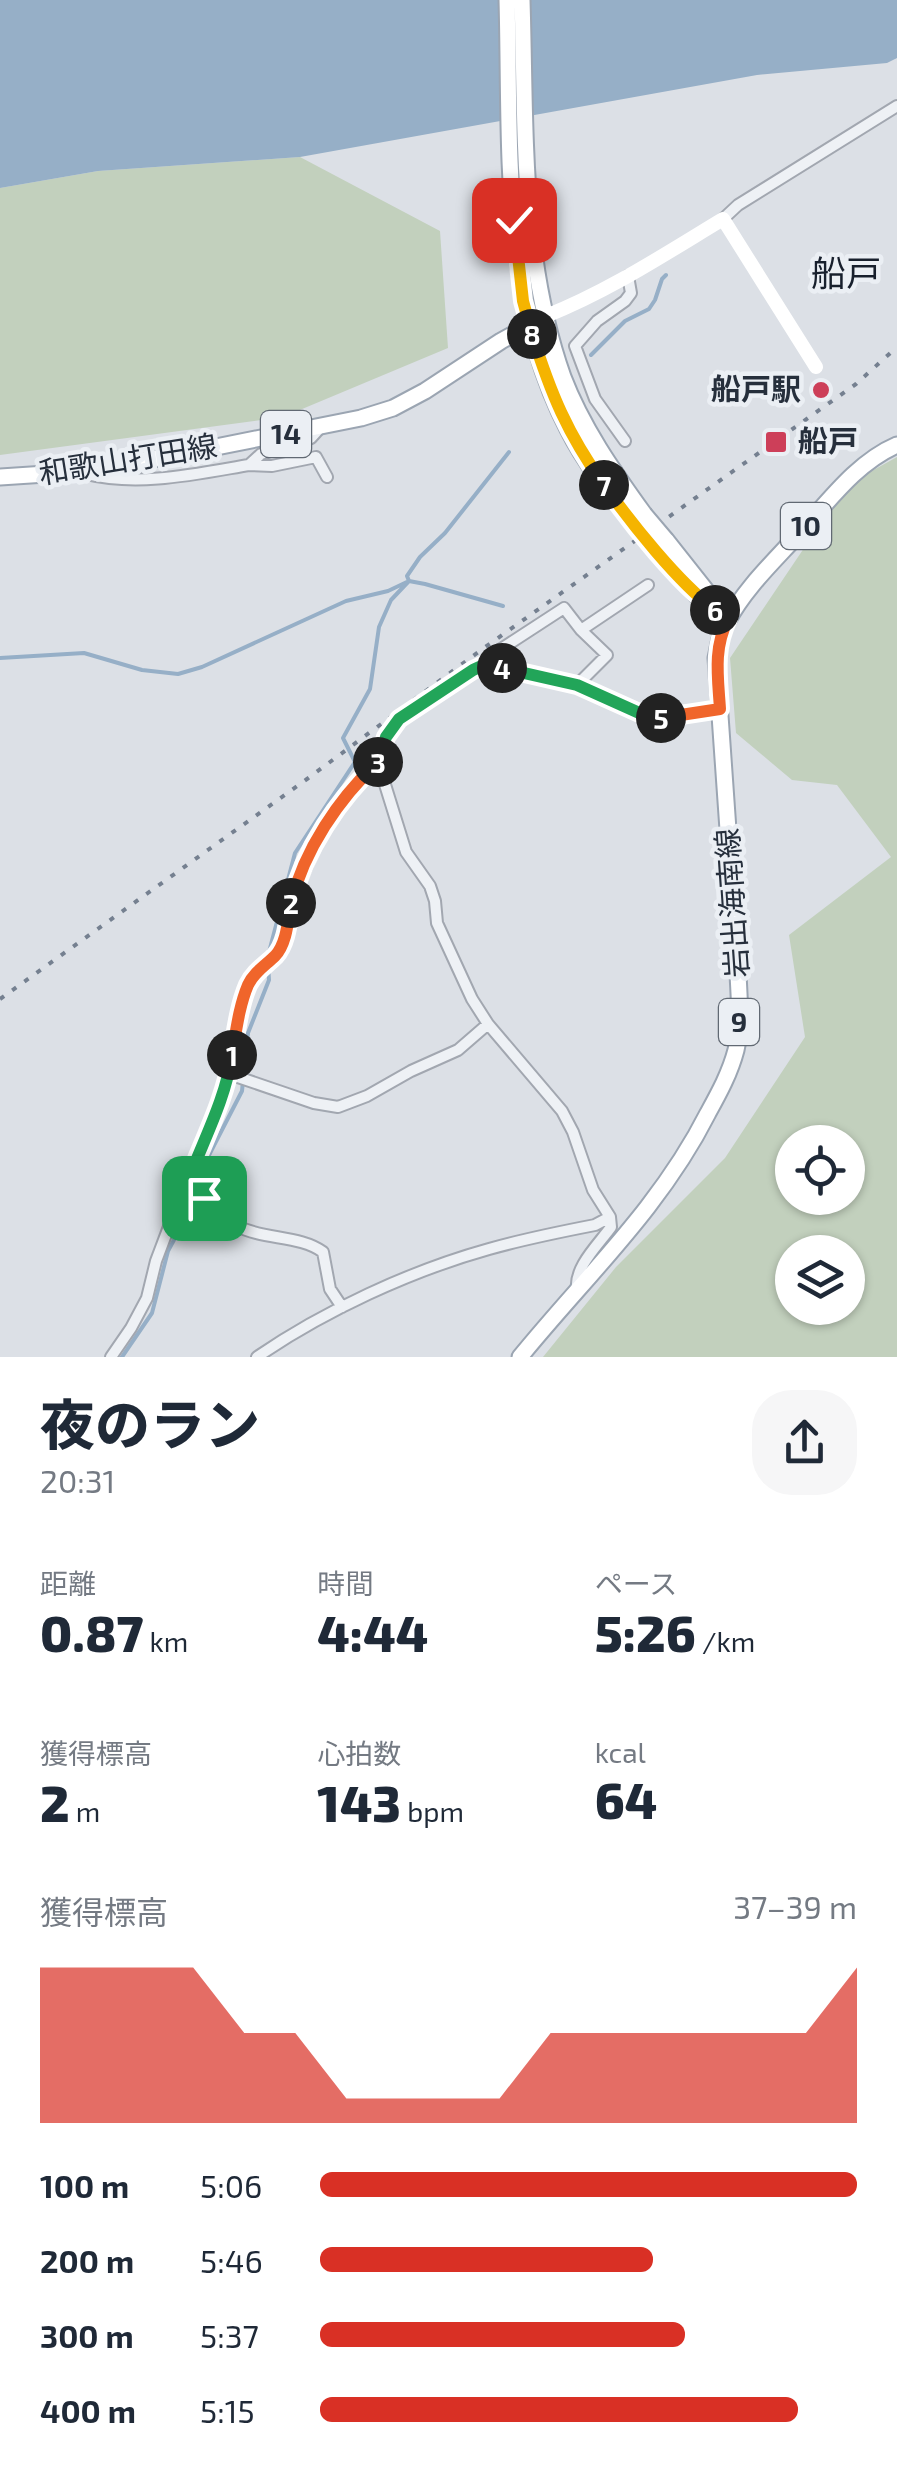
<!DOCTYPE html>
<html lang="ja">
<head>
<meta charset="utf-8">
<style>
	:root { --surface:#fff; --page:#f6f6f7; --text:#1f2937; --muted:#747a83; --accent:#d93025 }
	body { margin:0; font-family:"Exo 2","Noto Sans JP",sans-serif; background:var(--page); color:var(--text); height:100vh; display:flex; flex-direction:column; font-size:38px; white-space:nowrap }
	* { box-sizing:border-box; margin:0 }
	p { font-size:32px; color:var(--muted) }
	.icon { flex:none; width:55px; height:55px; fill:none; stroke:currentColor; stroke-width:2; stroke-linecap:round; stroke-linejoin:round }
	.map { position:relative; height:1357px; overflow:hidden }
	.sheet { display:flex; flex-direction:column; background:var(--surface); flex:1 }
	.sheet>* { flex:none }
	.controls { position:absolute; left:775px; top:1125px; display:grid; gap:20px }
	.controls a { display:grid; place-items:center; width:90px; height:90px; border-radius:50%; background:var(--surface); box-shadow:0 2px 8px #0004; font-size:50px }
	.pin { position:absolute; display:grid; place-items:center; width:85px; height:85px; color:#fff; margin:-42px; border-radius:20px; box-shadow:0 5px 15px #0006 }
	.km { position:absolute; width:50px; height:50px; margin:-25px; border-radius:50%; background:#222; color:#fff; font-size:28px; line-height:50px; text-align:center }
	.round { display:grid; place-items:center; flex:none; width:105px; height:105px; border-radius:40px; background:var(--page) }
	.headline { display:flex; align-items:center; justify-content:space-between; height:170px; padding:0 40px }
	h1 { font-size:55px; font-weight:800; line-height:75px }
	.stats { display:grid; grid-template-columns:repeat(3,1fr); gap:15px; height:170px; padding:10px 40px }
	.stats div { display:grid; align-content:center }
	.stats b { font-size:50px; font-weight:800 }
	.stats small { font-size:28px; font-weight:400 }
	.stats p { font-size:28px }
	.chart { height:280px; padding:20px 40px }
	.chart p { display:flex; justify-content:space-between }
	.chart svg { width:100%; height:180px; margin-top:10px; fill:var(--accent); opacity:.7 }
	ul { padding:0 40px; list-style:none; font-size:32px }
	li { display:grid; grid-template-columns:160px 120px 1fr; align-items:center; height:75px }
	li i { height:25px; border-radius:12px; background:var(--accent) }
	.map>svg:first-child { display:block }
</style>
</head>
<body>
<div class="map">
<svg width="897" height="1357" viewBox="0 0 897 1357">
	<rect width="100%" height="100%" fill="#dce0e6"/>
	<path fill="#c2d0bd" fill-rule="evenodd" d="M 300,157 L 440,231 L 448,348 L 283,417 L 0,455 L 0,188 L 98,171 Z
		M 897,457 L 897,1357 L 543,1357 L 616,1267 L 725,1158 L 805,1037 L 789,935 L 891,857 L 837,785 L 792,780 L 736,733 L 730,658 L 831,508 L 861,477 ZM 792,1142 L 848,1142 L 848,1198 L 792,1198 ZM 792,1252 L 848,1252 L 848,1308 L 792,1308 Z"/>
	<path fill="#96afc7" d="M 0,0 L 897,0 L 897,58 L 887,63 L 757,75 L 300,157 L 98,171 L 0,188 Z"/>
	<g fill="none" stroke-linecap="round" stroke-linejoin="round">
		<path stroke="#96afc7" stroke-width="4" d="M 591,355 L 625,321 L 649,309 L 655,300 L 662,279 L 666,275
			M 0,658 L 84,653 L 142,670 L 178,674 L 202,667 L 346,601 L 388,591 L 409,581 L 425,584 L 503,606
			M 268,956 L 295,853 L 355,762 L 343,738 L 370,689 L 379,627 L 391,600 L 409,581 L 407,576 L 420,557 L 445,533 L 509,452
			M 122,1357 L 152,1313 L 168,1251 L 203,1186 L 207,1159 L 242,1091 L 248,1033 L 269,980 L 268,965"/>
		<g stroke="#a2a7b0" stroke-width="14">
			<path id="street" d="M 723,219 L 738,205 L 897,106
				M 320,428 L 311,438 L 261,454 L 249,465 L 272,466 L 316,457 L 327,477
				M 625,441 L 595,399 L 575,346 L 597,321 L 625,301 L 631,293 L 628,276
				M 83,469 L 86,474 C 139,487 196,474 249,465
				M 581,630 L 648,585
				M 577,685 L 607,655 L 581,630 L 564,608 L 498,651 L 486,664 L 577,685 L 646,716 L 661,718 L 677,717 L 720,709
				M 378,762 L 406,852 L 430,886 L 435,901 L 437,923 L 472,999 L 488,1024 L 562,1111 L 573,1132 L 593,1190 L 610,1217 L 611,1227 C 598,1245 574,1267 577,1290
				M 229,1074 L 314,1103 L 338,1107 L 367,1096 L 411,1071 L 458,1050 L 488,1024
				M 184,1191 C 211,1196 215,1215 237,1226 C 264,1240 300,1235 323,1252 L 330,1289 L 342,1307
				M 111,1357 L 131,1328 L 147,1298 L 156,1261 L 198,1150 L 215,1114 L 229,1074 L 237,1028 L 248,983 L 258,970 L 278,953 L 283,940 L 293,897 L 322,831 L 362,777 L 378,762 L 386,737 L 399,719 L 473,670 L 486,664
				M 257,1357 C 324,1311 410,1271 489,1249 C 524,1239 559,1232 595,1225 L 610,1217"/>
		</g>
		<g stroke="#9ba5b2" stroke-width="19">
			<path id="primary" d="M 507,0 C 511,142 500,299 568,429 C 585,463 610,494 634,524
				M 522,0 C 526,126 520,256 563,377 C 582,427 613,471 644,514
				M 0,477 L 46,474 L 166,457 L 361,418 L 393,408 L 425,391 L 501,341 L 546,316
				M 666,540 L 719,607
				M 655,548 L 697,596 L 728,619
				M 520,1357 C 586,1276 660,1208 708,1113 C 719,1093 730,1073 736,1050 C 742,1025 739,998 738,973 L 716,658 C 719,645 720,633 727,622 C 744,590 771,564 795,538 C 826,505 855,463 897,445"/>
		</g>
		<use href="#street" stroke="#eef1f5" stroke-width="10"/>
		<path stroke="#fff" stroke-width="14" d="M 546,316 C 609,291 665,254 723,219 L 816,367"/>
		<use href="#primary" stroke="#fff" stroke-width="15"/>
		<path stroke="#758090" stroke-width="4" stroke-dasharray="5 10" stroke-linecap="butt" d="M 0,999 L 307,779 L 481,650 L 856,384 L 897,347"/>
		<g stroke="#9ba5b2" stroke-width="19" stroke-linecap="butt">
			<path id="primary-bridge" d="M 644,514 L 666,540
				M 634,524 L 655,548"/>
		</g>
		<use href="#primary-bridge" stroke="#fff" stroke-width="15"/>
	</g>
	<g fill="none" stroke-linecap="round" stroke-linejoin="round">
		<g stroke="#fff" stroke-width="20">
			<path id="split-1" d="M 204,1198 L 184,1192 C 200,1146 225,1103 232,1055"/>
		</g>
		<g stroke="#fff" stroke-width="20">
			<path id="split-2" d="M 232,1055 C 236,1032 239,1006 248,985 C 254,972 266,965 275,956 C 287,943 288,920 291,903"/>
		</g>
		<g stroke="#fff" stroke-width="20">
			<path id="split-3" d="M 291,903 C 304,850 339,798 378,762"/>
		</g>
		<g stroke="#fff" stroke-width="20">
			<path id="split-4" d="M 378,762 L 386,737 L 399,719 L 473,670 L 486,664 L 502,668"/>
		</g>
		<g stroke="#fff" stroke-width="20">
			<path id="split-5" d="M 502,668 L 577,685 L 646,716 L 661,718"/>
		</g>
		<g stroke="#fff" stroke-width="20">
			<path id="split-6" d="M 661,718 L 720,709 C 718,677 713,649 728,619 L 715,610"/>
		</g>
		<g stroke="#fff" stroke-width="20">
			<path id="split-7" d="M 604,485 C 632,524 677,581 715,610"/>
		</g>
		<g stroke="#fff" stroke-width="20">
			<path id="split-8" d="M 532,334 C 551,394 567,433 604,485"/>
		</g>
		<g stroke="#fff" stroke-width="20">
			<path id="split-9" d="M 514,220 L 523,301 L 532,334"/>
		</g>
		<use href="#split-1" stroke="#22a559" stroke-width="12"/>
		<use href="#split-2" stroke="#f0652b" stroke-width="12"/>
		<use href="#split-3" stroke="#f0652b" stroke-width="12"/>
		<use href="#split-4" stroke="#22a559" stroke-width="12"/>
		<use href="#split-5" stroke="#22a559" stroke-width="12"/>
		<use href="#split-6" stroke="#f0652b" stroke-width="12"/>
		<use href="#split-7" stroke="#f5b400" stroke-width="12"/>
		<use href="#split-8" stroke="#f5b400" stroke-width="12"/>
		<use href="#split-9" stroke="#f5b400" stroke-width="12"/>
	</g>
	<g fill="#cd3f59" stroke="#ebeff4" stroke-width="4">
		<circle cx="821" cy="390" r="10"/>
		<rect x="764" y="430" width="24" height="24" rx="5"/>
	</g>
	<g text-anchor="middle" stroke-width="9" stroke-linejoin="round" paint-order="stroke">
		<g fill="#ebeff4" stroke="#616973" stroke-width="2.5">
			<rect x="261" y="411" width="50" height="46" rx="8"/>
			<rect x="781" y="503" width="50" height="46" rx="8"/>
			<rect x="719" y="999" width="40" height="46" rx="8"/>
		</g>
		<g font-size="28" font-weight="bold" fill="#262f3c">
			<text x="286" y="444">14</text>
			<text x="806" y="536">10</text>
			<text x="739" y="1032">9</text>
		</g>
		<g font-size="30" font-weight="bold" fill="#262f3c" stroke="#ebeff4" text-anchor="end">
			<text x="801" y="400">船戸駅</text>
			<text x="798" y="452" text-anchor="start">船戸</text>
		</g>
		<g font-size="30" fill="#262f3c" stroke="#ebeff4">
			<text transform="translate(128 460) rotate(-9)" y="10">和歌山打田線</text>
			<text transform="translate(733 903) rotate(-94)" y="10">岩出海南線</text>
		</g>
		<g font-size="35" fill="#18202d" stroke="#ebeff4">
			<text x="846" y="286">船戸</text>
		</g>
	</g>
</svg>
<div class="controls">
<a><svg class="icon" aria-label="locate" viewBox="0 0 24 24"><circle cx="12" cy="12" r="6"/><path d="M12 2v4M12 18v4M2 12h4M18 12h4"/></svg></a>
<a><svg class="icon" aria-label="layers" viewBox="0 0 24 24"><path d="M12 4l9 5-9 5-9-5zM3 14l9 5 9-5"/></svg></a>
</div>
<div class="pin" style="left:204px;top:1198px;background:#1e9e55"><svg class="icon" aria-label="arrive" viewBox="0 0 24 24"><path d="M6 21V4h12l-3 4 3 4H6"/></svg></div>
<div class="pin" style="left:514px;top:220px;background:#d93025"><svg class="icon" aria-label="check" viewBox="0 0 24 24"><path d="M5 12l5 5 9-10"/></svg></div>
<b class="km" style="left:232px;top:1055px">1</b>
<b class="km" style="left:291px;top:903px">2</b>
<b class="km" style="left:378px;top:762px">3</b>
<b class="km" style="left:502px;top:668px">4</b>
<b class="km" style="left:661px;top:718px">5</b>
<b class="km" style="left:715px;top:610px">6</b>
<b class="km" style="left:604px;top:485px">7</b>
<b class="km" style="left:532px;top:334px">8</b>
</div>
<section class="sheet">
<div class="headline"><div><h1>夜のラン</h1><p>20:31</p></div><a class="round"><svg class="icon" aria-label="share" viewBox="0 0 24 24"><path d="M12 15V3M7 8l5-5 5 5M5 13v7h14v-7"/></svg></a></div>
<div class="stats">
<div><p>距離</p><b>0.87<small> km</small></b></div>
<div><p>時間</p><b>4:44</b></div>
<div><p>ペース</p><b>5:26<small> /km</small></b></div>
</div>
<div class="stats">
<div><p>獲得標高</p><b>2<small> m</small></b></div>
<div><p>心拍数</p><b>143<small> bpm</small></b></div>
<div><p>kcal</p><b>64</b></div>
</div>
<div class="chart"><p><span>獲得標高</span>37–39 m</p>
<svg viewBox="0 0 160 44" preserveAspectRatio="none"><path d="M0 44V6L10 6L20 6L30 6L40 22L50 22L60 38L70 38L80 38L90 38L100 22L110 22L120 22L130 22L140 22L150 22L160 6V44z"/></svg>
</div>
<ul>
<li><b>100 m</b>5:06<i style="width:100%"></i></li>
<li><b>200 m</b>5:46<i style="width:62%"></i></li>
<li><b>300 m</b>5:37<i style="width:68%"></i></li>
<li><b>400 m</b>5:15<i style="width:89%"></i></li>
</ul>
</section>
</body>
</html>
